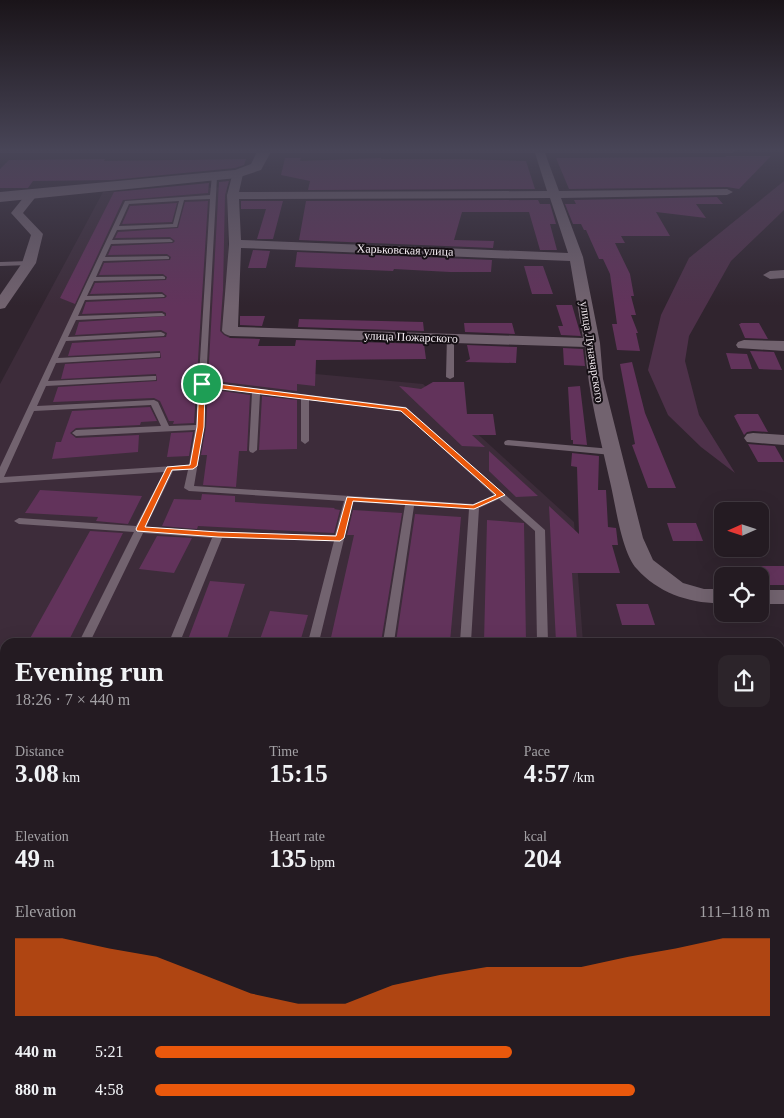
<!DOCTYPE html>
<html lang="en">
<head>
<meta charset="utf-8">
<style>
	:root { --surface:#241b22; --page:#2c242a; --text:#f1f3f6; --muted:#a3a1a5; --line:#413940; --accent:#ea580c }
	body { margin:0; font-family:"Times New Roman",serif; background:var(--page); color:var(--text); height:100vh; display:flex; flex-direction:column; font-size:19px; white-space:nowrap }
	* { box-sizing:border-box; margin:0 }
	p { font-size:16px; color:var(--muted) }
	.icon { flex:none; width:28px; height:28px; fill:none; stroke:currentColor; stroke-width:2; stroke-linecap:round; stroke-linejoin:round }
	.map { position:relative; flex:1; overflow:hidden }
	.panel { position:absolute; left:0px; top:638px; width:785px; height:481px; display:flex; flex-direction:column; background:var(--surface); border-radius:15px 15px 0 0; box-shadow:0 5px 20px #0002,0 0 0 1px var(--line) }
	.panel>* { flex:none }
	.needle { width:32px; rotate:267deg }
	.tools { position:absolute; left:714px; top:502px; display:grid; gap:10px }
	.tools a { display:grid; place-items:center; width:55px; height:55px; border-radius:10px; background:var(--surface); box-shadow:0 5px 20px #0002,0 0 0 1px var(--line); font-size:25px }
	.pin { position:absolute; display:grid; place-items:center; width:42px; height:42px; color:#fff; margin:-21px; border:2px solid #fff; border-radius:50%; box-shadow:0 1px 5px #0007 }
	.round { display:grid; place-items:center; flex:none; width:52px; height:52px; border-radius:10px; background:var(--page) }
	.summary { display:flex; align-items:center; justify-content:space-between; height:85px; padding:0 15px }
	h1 { font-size:28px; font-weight:800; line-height:38px }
	.stats { display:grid; grid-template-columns:repeat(3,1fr); gap:8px; height:85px; padding:5px 15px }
	.stats div { display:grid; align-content:center }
	.stats b { font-size:25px; font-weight:800 }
	.stats small { font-size:14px; font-weight:400 }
	.stats p { font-size:14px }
	.chart { height:140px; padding:10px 15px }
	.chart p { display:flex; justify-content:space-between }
	.chart svg { width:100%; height:90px; margin-top:5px; fill:var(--accent); opacity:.7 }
	ul { padding:0 15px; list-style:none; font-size:16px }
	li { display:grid; grid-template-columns:80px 60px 1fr; align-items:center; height:38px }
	li i { height:12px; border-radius:6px; background:var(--accent) }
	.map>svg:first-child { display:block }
</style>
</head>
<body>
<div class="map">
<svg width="784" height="1118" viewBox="0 0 784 1118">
	<rect width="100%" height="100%" fill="#30242e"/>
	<path fill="#3d2c3a" d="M 227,187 L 230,366 L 423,384 L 574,522 L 583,642 L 5,642 L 5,1114 L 622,1114 L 622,1118 L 0,1118 L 0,384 L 103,192 Z"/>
	<path fill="#4e314a" d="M 784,181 L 784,210 L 731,261 L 689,336 L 685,361 L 699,415 L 735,473 L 701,447 L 668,415 L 648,370 L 661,315 L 689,258 Z"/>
	<path fill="#62335b" d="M 725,156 L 771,156 L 739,189 L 727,187 L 569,189 L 556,158 L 726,157 Z
		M 285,158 L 301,158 L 300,161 L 381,158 L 381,159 L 464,159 L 526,161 L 535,189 L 308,190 L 310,181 L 281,175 Z
		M 105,159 L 104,161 L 246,159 L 244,165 L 235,168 L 112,180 L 33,181 L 28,188 L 0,188 L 0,169 L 9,160 Z
		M 229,181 L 225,195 L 223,290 L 220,331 L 224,335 L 230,338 L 260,339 L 258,346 L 295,346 L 296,340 L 424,344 L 426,359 L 316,360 L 315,386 L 297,384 L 297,391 L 208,380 L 219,182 Z
		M 209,183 L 208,193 L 123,200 L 75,304 L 60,298 L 114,192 Z
		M 717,197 L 723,204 L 696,204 L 706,218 L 656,212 L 670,236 L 621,236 L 625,243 L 615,243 L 630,274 L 634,296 L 631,296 L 636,315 L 631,315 L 638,333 L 636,333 L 640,351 L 617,350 L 612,324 L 617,324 L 610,274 L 603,259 L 599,259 L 586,230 L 584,230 L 581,224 L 573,224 L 565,204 L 576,204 L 574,200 Z
		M 538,200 L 540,204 L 550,204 L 556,224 L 550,224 L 557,250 L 540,250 L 529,212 L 462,212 L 454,240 L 494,241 L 493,248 L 299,240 L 306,201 Z
		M 208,201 L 194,423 L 173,424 L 174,421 L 169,421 L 160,401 L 154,398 L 53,402 L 58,387 L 157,381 L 156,374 L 61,379 L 65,364 L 161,358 L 160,351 L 68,356 L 72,343 L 166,337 L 167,333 L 161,330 L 75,335 L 79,322 L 166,316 L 166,313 L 162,311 L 82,314 L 86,302 L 165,298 L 167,296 L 162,292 L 90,294 L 95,283 L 166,280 L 167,277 L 163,274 L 99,275 L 104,263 L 170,260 L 171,257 L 167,254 L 108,255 L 112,246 L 173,243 L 175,241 L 170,237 L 115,238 L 118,232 L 178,228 L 185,202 Z
		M 241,201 L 283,201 L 273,239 L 257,239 L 266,209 L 241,209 Z
		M 177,203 L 172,222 L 122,224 L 130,206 Z
		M 253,250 L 270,251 L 266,268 L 248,268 Z
		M 297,252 L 492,260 L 491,272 L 450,272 L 394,269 L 393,271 L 295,267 Z
		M 524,266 L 543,266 L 553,294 L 532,294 Z
		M 556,305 L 572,305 L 581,336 L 561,335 L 558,326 L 563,326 Z
		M 240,316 L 265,316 L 262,326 L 240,325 Z
		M 299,319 L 423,322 L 424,331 L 298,327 Z
		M 464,323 L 512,323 L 515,334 L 465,332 Z
		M 740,323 L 759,323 L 768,339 L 745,338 L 739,324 L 741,324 Z
		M 467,345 L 517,347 L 516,363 L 465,362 L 470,359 Z
		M 563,348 L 583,349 L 585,366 L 564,365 Z
		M 750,351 L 774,352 L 782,370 L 759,369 Z
		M 726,353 L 747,354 L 752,369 L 731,369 Z
		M 632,362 L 645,413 L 676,488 L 648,488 L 632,445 L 635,444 L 620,364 Z
		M 433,382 L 464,382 L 467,414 L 493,414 L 496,435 L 472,435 L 485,447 L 462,446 L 399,386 L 421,389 Z
		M 580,386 L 583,411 L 587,445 L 573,444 L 573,440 L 571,440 L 568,387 Z
		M 208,389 L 250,395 L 247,451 L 239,451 L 236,487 L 203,485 L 207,455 L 201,455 L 206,427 Z
		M 262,396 L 297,400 L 297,449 L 259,450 Z
		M 150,407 L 157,421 L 141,422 L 140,425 L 76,428 L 70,433 L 76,438 L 139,435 L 138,452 L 52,459 L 56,442 L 61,442 L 72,411 Z
		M 737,414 L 758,414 L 768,432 L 753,431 L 747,432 L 744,435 L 734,416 Z
		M 193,432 L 189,456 L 167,457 L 171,433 Z
		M 748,444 L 775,446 L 784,462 L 758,462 Z
		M 489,451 L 538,496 L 516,497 L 489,471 Z
		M 572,453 L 599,456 L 598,490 L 606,490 L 608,527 L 616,528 L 618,545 L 612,545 L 620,573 L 572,573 L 577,642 L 556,642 L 549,506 L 579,534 L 577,467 L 571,466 Z
		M 40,490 L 142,496 L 128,524 L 96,521 L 98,517 L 25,513 Z
		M 202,494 L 235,496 L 235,502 L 335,508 L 334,509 L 340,510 L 334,533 L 198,526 L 197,529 L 162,526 L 174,499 L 201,500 Z
		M 353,510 L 402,513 L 381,642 L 330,642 L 354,535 L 347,535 Z
		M 415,514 L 461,517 L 450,642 L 396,642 Z
		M 487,520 L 524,523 L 526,642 L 484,642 Z
		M 667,523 L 696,523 L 703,541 L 673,541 Z
		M 90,531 L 123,533 L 68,642 L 28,642 Z
		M 157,536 L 192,538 L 174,573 L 139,569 Z
		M 761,566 L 784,566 L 784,585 L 770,585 Z
		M 210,581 L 245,584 L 226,642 L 187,642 Z
		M 616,604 L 648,604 L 655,625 L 622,625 Z
		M 270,611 L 308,615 L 300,642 L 259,642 Z"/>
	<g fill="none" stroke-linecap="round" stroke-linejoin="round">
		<path fill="#72636f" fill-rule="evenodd" d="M 212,176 L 217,177 L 206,382 L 406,407 L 545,530 L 548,642 L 537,642 L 535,531 L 499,499 L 479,508 L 471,642 L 460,642 L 469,509 L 414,506 L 394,642 L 383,642 L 405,505 L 353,502 L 319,642 L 308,642 L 334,541 L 222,538 L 180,642 L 169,642 L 212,538 L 143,533 L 90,642 L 79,642 L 134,532 L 19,524 L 14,521 L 19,518 L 136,526 L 164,472 L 0,483 L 0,467 L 125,201 L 210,195 ZM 210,199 L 196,425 L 169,426 L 158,402 L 154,400 L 37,406 L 46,386 L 156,380 L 156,376 L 153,376 L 48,381 L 56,363 L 160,357 L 160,353 L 157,353 L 58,358 L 66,341 L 164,336 L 165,334 L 161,332 L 68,337 L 76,320 L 164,316 L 165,315 L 162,313 L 78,316 L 85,300 L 164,297 L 165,296 L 162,294 L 87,296 L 94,281 L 165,279 L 165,277 L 163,276 L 96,277 L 103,261 L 169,259 L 169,257 L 167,256 L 105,257 L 111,244 L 172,242 L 173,241 L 170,239 L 112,240 L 117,230 L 177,227 L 184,200 ZM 179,201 L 173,224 L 119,226 L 129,204 ZM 206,387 L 252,393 L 249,450 L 250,452 L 253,453 L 257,450 L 260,394 L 301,399 L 301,441 L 305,444 L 309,441 L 309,400 L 401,411 L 494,495 L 473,504 L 194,486 L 204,427 ZM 151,405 L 161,426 L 76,430 L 72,433 L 76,436 L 195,430 L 189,465 L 4,477 L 34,411 ZM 188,470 L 184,488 L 189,491 L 344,501 L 335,535 L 218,532 L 146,527 L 173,471 Z
			M 0,262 L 29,261 L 32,263 L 29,265 L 0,266 Z
			M 447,336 L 454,338 L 454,377 L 450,379 L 446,377 Z
			M 508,440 L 612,449 L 616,452 L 612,455 L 505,445 L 504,443 L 505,441 Z
			M 5,1037 L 5,1063 L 0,1065 L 0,1039 Z
			M 76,1114 L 92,1114 L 91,1118 L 75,1118 Z
			M 189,1114 L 205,1114 L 204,1118 L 188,1118 Z
			M 306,1114 L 322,1114 L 321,1118 L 305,1118 Z
			M 430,1114 L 446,1114 L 446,1118 L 430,1118 Z
			M 546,1114 L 562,1114 L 563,1118 L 547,1118 Z"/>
		<path fill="#72636f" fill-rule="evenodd" d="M 0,150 L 737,150 L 732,153 L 545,153 L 559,191 L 727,189 L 733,192 L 727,195 L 561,198 L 583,257 L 600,343 L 603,379 L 643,538 L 653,560 L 683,583 L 704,589 L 722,589 L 722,603 C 691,604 658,593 637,569 C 622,553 616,508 611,486 C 601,440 588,394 585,347 L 230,336 L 225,334 L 222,331 L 229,244 L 227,195 L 233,172 L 237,171 L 243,174 L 239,192 L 547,191 L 535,153 L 0,153 ZM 550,198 L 568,253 L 241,240 L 239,199 ZM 241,248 L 570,261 L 583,338 L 238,327 Z
			M 32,191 L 38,194 L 23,213 L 43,234 L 36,263 L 5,308 L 0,309 L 0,295 L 22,263 L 31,235 L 11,213 L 28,192 Z
			M 784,270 L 784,278 L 770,279 L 763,275 L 770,271 Z
			M 744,340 L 784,341 L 784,351 L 738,348 L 736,345 L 738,342 Z
			M 753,433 L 784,435 L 784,445 L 747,442 L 744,438 L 747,434 Z
			M 760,590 L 784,590 L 784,604 L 760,604 Z
			M 780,763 L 784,763 L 784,785 L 780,785 Z
			M 780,974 L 784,974 L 784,1006 L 780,1006 Z"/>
		<path fill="#72636f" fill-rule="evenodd" d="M 258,150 L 272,150 L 261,170 L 237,178 L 0,202 L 0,192 L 235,170 L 251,164 Z"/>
	</g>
	<linearGradient id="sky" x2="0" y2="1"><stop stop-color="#1a1419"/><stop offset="0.49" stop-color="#484557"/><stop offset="1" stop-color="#484557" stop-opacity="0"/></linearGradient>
	<rect width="784" height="306" fill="url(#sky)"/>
	<path fill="#ea580c" stroke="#fff" fill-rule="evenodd" d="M 202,382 L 406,408 L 505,495 L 474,509 L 353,501 L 344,538 L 340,541 L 218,537 L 137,531 L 136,529 L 167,467 L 190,465 L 197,427 L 199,384 ZM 205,387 L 401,411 L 496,495 L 473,505 L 347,497 L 336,536 L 218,532 L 145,527 L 172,470 L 193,469 L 197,466 L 204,427 Z"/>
	<g text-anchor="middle" stroke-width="4" stroke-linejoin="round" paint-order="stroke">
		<g font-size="12" fill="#f4ecf2" stroke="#150f14">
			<text transform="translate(405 250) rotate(2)" y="4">Харьковская улица</text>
			<text transform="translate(411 337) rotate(2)" y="4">улица Пожарского</text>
			<text transform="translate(592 352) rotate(81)" y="4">улица Луначарского</text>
		</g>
	</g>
</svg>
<div class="tools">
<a><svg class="needle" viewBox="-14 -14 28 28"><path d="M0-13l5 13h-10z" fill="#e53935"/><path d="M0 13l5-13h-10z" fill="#a3a1a5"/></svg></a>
<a><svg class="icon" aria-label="locate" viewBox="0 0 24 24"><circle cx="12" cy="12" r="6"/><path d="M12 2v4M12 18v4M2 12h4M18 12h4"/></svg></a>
</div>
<div class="pin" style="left:202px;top:384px;background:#1e9e55"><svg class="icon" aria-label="arrive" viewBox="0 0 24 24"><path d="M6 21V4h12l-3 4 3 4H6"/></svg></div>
<section class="panel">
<div class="summary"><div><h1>Evening run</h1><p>18:26 · 7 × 440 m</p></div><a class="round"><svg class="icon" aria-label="share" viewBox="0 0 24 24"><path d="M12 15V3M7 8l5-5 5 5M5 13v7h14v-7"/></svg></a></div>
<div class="stats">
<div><p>Distance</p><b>3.08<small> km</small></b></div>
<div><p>Time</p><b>15:15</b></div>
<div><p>Pace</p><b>4:57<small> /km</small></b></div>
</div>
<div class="stats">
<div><p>Elevation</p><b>49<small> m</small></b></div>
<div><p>Heart rate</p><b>135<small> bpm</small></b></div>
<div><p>kcal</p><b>204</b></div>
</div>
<div class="chart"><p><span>Elevation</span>111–118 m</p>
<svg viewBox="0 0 160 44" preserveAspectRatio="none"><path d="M0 44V6L10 6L20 11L30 15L40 24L50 33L60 38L70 38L80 29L90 24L100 20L110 20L120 20L130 15L140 11L150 6L160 6V44z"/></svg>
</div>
<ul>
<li><b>440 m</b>5:21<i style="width:58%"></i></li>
<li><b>880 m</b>4:58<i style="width:78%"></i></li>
</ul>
</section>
</div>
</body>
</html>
